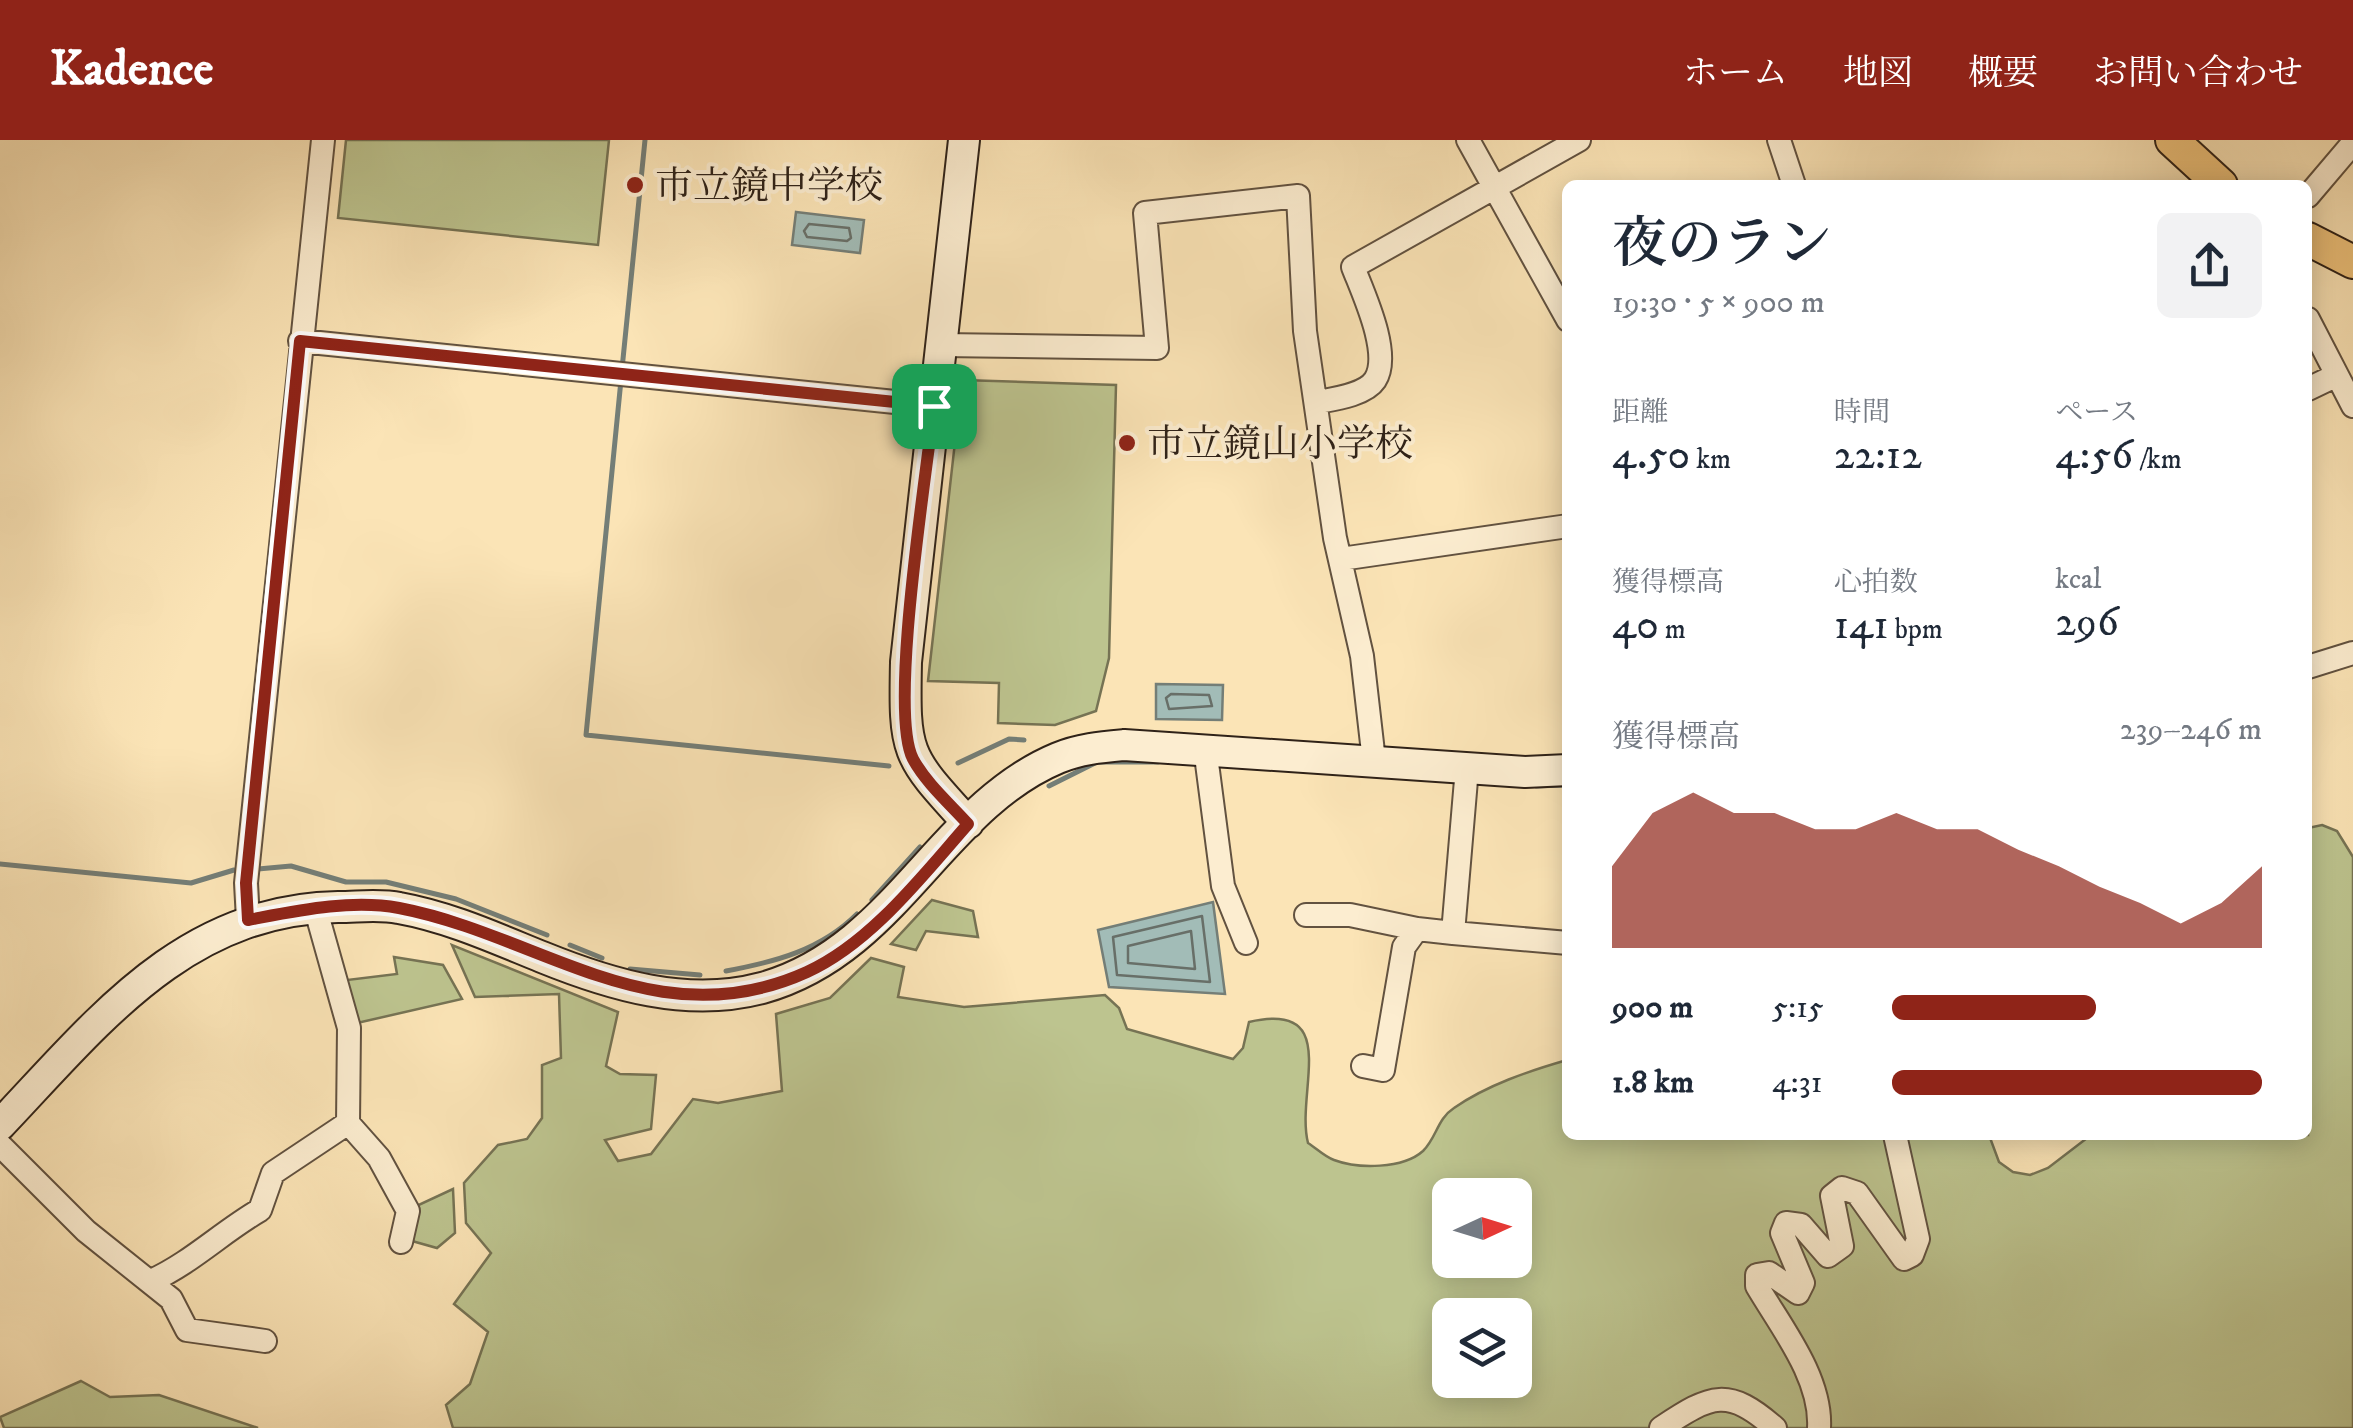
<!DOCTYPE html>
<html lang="ja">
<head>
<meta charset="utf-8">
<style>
	:root { --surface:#fff; --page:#f2f2f3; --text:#1f2937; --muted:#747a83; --accent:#8f2418 }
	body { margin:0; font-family:"IM FELL DW Pica","Noto Serif JP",serif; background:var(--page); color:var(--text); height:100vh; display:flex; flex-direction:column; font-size:38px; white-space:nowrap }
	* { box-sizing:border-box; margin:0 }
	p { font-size:32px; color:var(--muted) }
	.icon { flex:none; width:55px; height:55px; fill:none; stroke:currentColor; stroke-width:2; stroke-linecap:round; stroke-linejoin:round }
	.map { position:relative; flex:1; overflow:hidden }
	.details { position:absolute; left:1562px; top:40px; width:750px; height:960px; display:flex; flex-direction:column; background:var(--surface); border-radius:15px; box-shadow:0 5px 25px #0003 }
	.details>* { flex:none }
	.needle { width:65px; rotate:86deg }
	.buttons { position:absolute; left:1432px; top:1038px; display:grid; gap:20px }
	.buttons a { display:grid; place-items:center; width:100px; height:100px; border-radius:15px; background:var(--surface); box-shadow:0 5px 25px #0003; font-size:50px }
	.pin { position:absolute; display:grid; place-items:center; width:85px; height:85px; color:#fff; margin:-42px; border-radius:20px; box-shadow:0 5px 15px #0006 }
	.round { display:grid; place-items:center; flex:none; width:105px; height:105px; border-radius:15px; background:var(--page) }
	.head { display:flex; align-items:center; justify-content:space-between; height:170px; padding:0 50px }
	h1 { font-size:55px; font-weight:600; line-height:75px }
	.stats { display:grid; grid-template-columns:repeat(3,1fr); gap:15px; height:170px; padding:10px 50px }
	.stats div { display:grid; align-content:center }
	.stats b { font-size:42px; font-weight:600 }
	.stats small { font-size:28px; font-weight:400 }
	.stats p { font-size:28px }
	.chart { height:280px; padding:20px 50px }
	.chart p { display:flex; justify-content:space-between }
	.chart svg { width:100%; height:180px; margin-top:10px; fill:var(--accent); opacity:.7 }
	ul { padding:0 50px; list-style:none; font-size:32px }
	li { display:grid; grid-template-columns:160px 120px 1fr; align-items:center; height:75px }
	li i { height:25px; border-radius:12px; background:var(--accent) }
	header { display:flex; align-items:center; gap:60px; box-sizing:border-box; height:140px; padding:0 50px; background:var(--accent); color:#fff }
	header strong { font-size:48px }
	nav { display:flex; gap:55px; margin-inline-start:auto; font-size:35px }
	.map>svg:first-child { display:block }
</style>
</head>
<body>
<header>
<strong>Kadence</strong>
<nav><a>ホーム</a><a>地図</a><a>概要</a><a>お問い合わせ</a></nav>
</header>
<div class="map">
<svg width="2353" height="1288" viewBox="0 0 2353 1288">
	<rect width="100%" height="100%" fill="#fbe4b6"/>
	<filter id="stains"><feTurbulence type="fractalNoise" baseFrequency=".002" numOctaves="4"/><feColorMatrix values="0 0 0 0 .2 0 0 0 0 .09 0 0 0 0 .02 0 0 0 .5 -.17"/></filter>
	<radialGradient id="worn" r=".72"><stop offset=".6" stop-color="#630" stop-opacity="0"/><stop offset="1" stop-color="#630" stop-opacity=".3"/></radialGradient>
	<path fill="#bdc48f" stroke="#767354" stroke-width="2.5" fill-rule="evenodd" d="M 346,0 L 609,0 L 598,105 L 338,78 Z
		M 962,240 L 1116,245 L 1109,518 L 1096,571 L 1055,585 L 998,583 L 999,543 L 928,541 Z
		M 2322,685 L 2337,691 L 2353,717 L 2353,1288 L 453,1288 L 446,1265 L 470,1244 L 488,1192 L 454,1164 L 491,1113 L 466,1083 L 464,1043 L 498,1005 L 527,999 L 542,978 L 542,925 L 561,918 L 559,854 L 475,857 L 452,805 L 618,872 L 606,926 L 620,934 L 656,935 L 651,989 L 605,1000 L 618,1021 L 651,1014 L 693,959 L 718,963 L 782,951 L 776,874 L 830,858 L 871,818 L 904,827 L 898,857 L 964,867 L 1105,855 L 1119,868 L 1127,889 L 1233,919 L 1243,908 L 1249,882 C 1343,860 1295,952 1308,1003 C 1316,1008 1325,1017 1334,1020 C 1358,1029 1403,1029 1423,1011 C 1437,997 1437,979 1454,968 C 1487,945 1529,931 1567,920 L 1568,995 L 1989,995 L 1999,1022 L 2013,1032 L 2030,1035 L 2048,1028 L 2091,995 L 2308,995 L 2308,688 ZM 1450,1055 L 1515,1055 L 1515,1120 L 1450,1120 ZM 1450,1175 L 1515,1175 L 1515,1240 L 1450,1240 Z
		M 932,760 L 973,771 L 978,797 L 926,791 L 916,810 L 891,804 Z
		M 394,817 L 443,825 L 462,859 L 357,883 L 347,840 L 397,834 Z
		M 453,1049 L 455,1093 L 437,1108 L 412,1101 L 412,1068 Z
		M 81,1241 L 110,1257 L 159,1255 L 258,1288 L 4,1288 L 0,1277 Z"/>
	<path fill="#a2bcb7" stroke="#747e77" stroke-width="2.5" d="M 796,72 L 864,80 L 860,113 L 792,105 Z
		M 1156,544 L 1223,545 L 1222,580 L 1156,579 Z
		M 1213,762 L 1225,854 L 1109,847 L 1098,790 Z"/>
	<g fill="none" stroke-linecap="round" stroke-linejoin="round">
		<path stroke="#686f68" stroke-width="2.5" d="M 809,84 L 849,88 L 851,98 L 847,101 L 807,97 L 804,91 Z
			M 1171,554 L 1209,555 L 1212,566 L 1169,569 L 1166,558 Z
			M 1202,776 L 1210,842 L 1117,835 L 1113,797 Z
			M 1191,791 L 1195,829 L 1128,823 L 1128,806 Z"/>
		<path stroke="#747e77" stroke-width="5" d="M 622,229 L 645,0
			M 621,240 L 586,595 L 889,626
			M 958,623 L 1009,599 L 1024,600
			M 1049,646 L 1097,622 L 1158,622
			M 1536,646 L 1565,645
			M 0,724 L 191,743 L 234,730
			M 258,729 L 291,726 L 346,742 L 386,742 L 456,759 L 547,795
			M 872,760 L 920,707
			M 570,805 L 602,818
			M 630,829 L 700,835
			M 726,831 C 775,822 821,810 857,774"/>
		<g stroke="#625240" stroke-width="26">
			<path id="street" d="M 1468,0 L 1568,180
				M 1779,0 L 1794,45
				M 2308,56 L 2353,3
				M 2308,179 L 2353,266
				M 300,201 L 934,266
				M 941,205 L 1157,208 L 1145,73 L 1298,56 L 1305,191 L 1335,398 L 1362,516 L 1374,621
				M 2308,249 L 2335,236
				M 1318,262 C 1334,259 1365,255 1375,240 C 1392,214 1363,153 1353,127 L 1579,0
				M 1341,419 L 1568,386
				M 2308,527 L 2353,513
				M 1205,608 L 1223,746 L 1246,803
				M 315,767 L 349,888 L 348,983 L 379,1018 L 408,1071 L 401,1102
				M 1306,775 L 1350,775 L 1417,789
				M 248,780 L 246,743 L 323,0
				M 1453,793 L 1568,803
				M 1363,926 L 1383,930 L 1404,807 L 1417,789 L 1453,793 L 1467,628
				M 0,1005 L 86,1091 L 171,1159 L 187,1190 L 265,1201
				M 151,1141 C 191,1123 222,1092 260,1070 L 273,1033 L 348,983
				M 1661,1288 C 1712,1254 1728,1247 1775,1288
				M 1819,1288 C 1822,1238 1781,1187 1757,1146 L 1757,1135 L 1769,1133 L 1798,1153 L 1803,1143 L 1782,1093 L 1786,1083 L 1801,1085 L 1828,1116 L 1842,1106 L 1832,1056 L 1842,1048 L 1857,1053 L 1904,1119 L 1912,1115 L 1918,1099 L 1895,995"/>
		</g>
		<g stroke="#2f2218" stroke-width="34">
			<path id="secondary" d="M 964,0 L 906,522 C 904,615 906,615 968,683
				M 0,985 C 97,883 184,769 338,767 C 358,767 380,764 399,768 C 449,777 495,798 542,817 C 611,845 687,868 762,848 C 896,811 940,667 1058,618 C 1079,609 1102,607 1124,605 L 1525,632 L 1568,630"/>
		</g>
		<g stroke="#2f2218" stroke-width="36">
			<path id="primary" d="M 2172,0 L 2221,45
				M 2308,99 L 2353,122"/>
		</g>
		<use href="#street" stroke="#fcedd0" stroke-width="22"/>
		<use href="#secondary" stroke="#fcedd0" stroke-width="30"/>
		<use href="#primary" stroke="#eec27b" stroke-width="32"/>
	</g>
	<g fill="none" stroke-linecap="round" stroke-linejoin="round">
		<g stroke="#fff" stroke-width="20">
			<path id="route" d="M 300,201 L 934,266 C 927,331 888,571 913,619 C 926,643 950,664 968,684 C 923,735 871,803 807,832 C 655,901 541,795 399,768 C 350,759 296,771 248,780 L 246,743 Z"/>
		</g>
		<use href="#route" stroke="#8f2418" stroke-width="12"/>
	</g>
	<g fill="#8f2418" stroke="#fcedd0" stroke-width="4">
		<circle cx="635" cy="45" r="10"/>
		<circle cx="1127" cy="303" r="10"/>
	</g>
	<g text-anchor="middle" stroke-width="8" stroke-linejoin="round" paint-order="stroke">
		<g font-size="38" fill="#2f2218" stroke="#fcedd0" text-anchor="start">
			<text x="655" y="58">市立鏡中学校</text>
			<text x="1147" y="316">市立鏡山小学校</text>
		</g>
	</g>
	<rect width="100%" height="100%" filter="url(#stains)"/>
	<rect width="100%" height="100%" fill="url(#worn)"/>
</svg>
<div class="buttons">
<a><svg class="needle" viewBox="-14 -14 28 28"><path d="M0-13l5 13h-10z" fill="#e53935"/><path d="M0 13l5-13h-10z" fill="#747a83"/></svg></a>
<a><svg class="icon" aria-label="layers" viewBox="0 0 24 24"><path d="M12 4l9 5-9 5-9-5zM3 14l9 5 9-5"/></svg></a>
</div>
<div class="pin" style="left:934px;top:266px;background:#1e9e55"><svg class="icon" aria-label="arrive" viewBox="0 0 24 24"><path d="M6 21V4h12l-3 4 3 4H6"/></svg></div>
<section class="details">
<div class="head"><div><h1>夜のラン</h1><p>19:30 · 5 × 900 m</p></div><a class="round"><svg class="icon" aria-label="share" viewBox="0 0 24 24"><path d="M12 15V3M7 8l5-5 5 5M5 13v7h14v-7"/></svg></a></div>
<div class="stats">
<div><p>距離</p><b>4.50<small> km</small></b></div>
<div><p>時間</p><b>22:12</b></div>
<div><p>ペース</p><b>4:56<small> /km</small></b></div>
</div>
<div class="stats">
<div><p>獲得標高</p><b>40<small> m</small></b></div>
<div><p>心拍数</p><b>141<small> bpm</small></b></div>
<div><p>kcal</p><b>296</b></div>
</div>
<div class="chart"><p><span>獲得標高</span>239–246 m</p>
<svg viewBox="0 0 160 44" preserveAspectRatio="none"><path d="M0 44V24L10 11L20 6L30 11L40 11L50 15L60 15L70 11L80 15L90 15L100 20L110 24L120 29L130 33L140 38L150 33L160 24V44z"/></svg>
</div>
<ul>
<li><b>900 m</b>5:15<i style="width:55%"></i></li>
<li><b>1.8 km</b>4:31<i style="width:100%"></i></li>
</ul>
</section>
</div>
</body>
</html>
